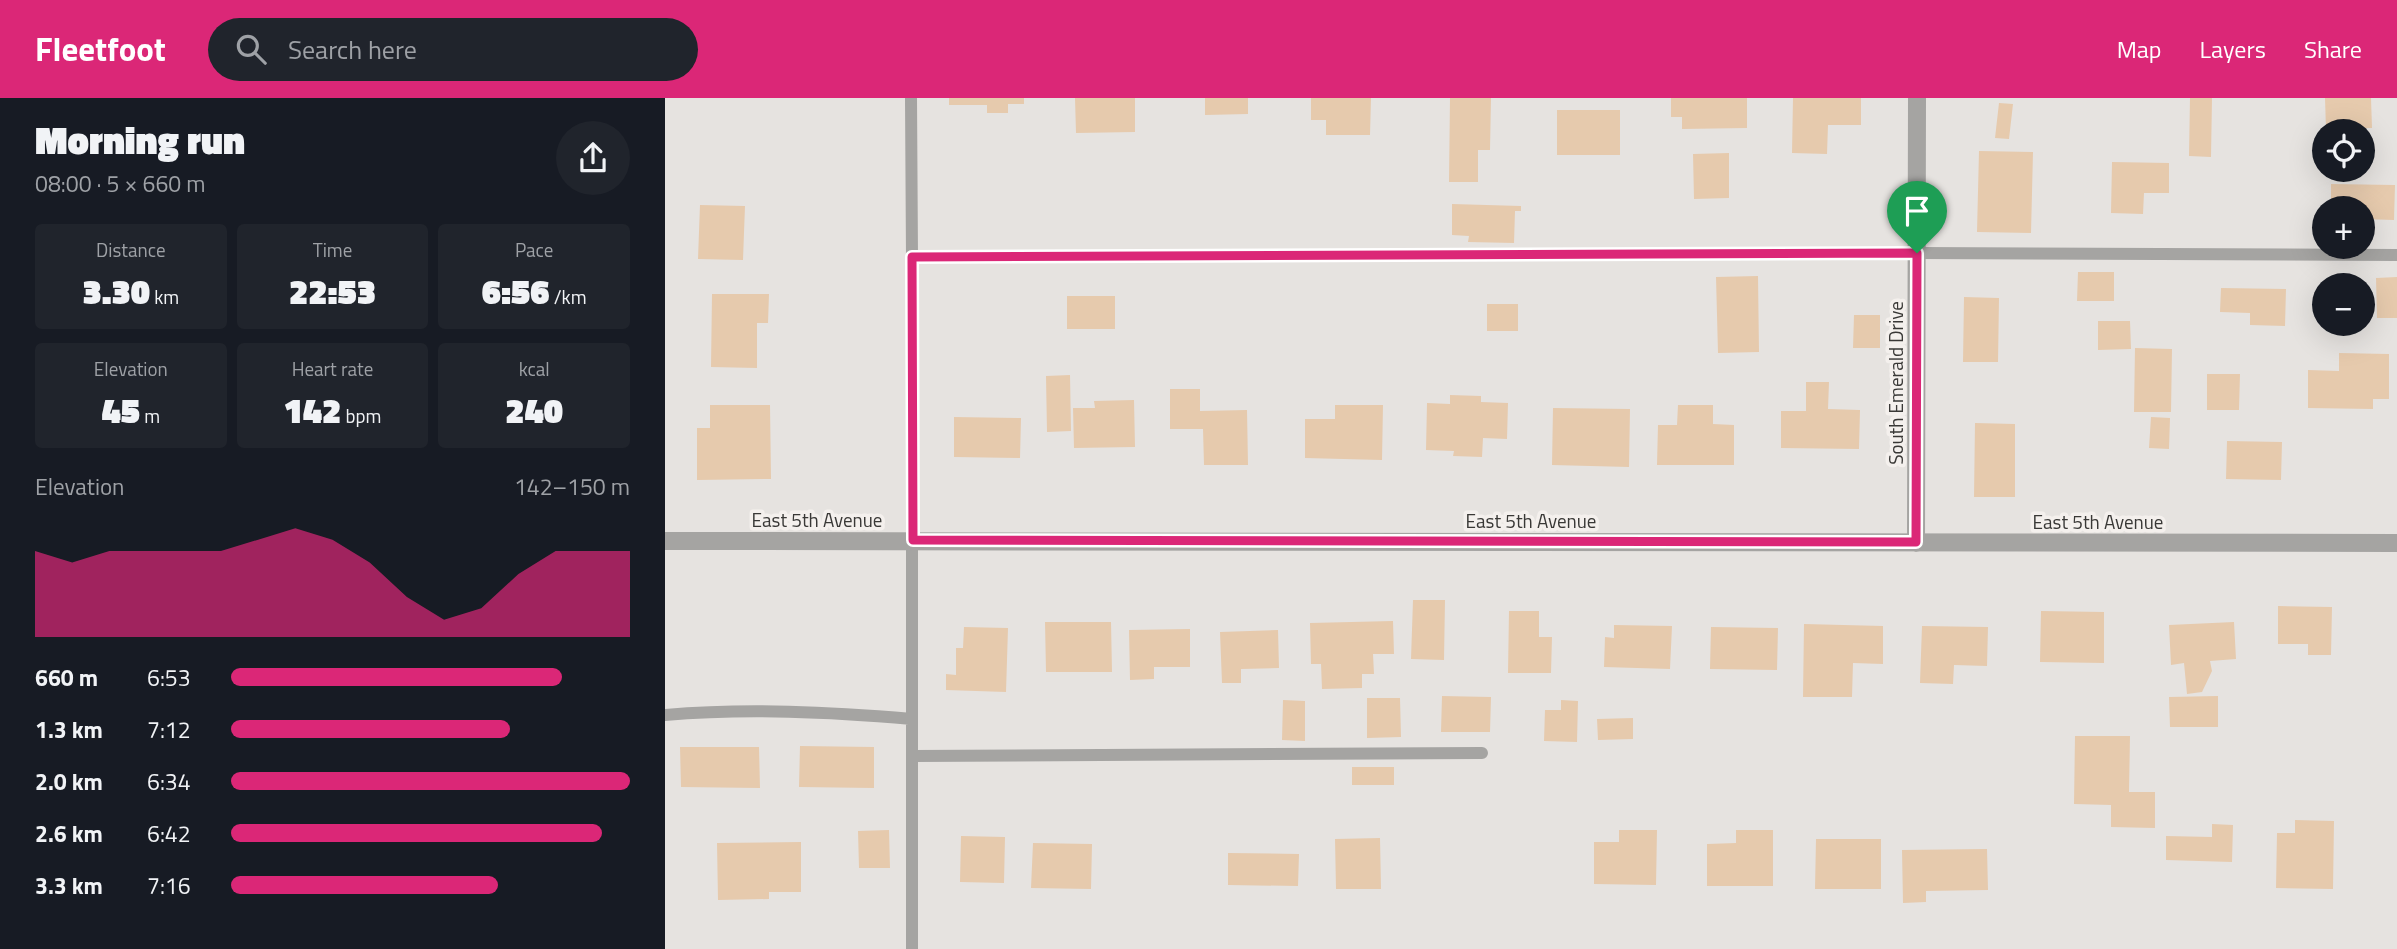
<!DOCTYPE html>
<html lang="en">
<head>
<meta charset="utf-8">
<style>
	:root { --surface:#171b24; --page:#20242c; --text:#f1f3f6; --muted:#9ea1a6; --accent:#db2777 }
	body { margin:0; font-family:"Titillium Web",sans-serif; background:var(--page); color:var(--text); height:100vh; display:flex; flex-direction:column; font-size:26px; white-space:nowrap }
	* { box-sizing:border-box; margin:0 }
	p { font-size:23px; color:var(--muted) }
	.icon { flex:none; width:38px; height:38px; fill:none; stroke:currentColor; stroke-width:2; stroke-linecap:round; stroke-linejoin:round }
	.map { position:relative; flex:1; overflow:hidden }
	.drawer { display:flex; flex-direction:column; background:var(--surface); width:665px }
	.drawer>* { flex:none }
	.buttons { position:absolute; left:1647px; top:21px; display:grid; gap:14px }
	.buttons a { display:grid; place-items:center; width:63px; height:63px; border-radius:50%; background:var(--surface); box-shadow:0 7px 28px #0002; font-size:35px }
	.pin { position:absolute; display:grid; place-items:center; width:60px; height:60px; color:#fff; margin:-72px -30px; border-radius:50% 50% 50% 0; rotate:-45deg; box-shadow:0 0 7px #0007 }
	.pin .icon { rotate:45deg }
	.round { display:grid; place-items:center; flex:none; width:74px; height:74px; border-radius:37px; background:var(--page) }
	.headline { display:flex; align-items:center; justify-content:space-between; height:119px; padding:0 35px }
	h1 { font-size:38px; font-weight:800; line-height:52px }
	.metrics { display:grid; grid-template-columns:repeat(3,1fr); gap:10px; height:119px; padding:7px 35px }
	.metrics div { display:grid; align-content:center; border-radius:7px; background:var(--page); text-align:center }
	.metrics b { font-size:35px; font-weight:800 }
	.metrics small { font-size:19px; font-weight:400 }
	.metrics p { font-size:19px }
	.chart { height:196px; padding:14px 35px }
	.chart p { display:flex; justify-content:space-between }
	.chart svg { width:100%; height:126px; margin-top:7px; fill:var(--accent); opacity:.7 }
	ul { padding:0 35px; list-style:none; font-size:23px }
	li { display:grid; grid-template-columns:112px 84px 1fr; align-items:center; height:52px }
	li i { height:18px; border-radius:9px; background:var(--accent) }
	header { display:flex; align-items:center; gap:42px; box-sizing:border-box; height:98px; padding:0 35px; background:var(--accent); color:#fff }
	header strong { font-size:33px }
	nav { display:flex; gap:38px; margin-inline-start:auto; font-size:24px }
	.search { width:490px; height:63px; background:var(--page); display:flex; align-items:center; gap:18px; box-sizing:border-box; padding:0 24px; border-radius:38px; color:var(--muted); font-size:26px }
	main { display:flex; flex:1; min-height:0 }
	.map>svg:first-child { display:block }
</style>
</head>
<body>
<header>
<strong>Fleetfoot</strong>
<div class="search"><svg class="icon" aria-label="search" viewBox="0 0 24 24"><circle cx="10" cy="10" r="6"/><path d="M15 15l6 6"/></svg>Search here</div>
<nav><a>Map</a><a>Layers</a><a>Share</a></nav>
</header>
<main>
<section class="drawer">
<div class="headline"><div><h1>Morning run</h1><p>08:00 · 5 × 660 m</p></div><a class="round"><svg class="icon" aria-label="share" viewBox="0 0 24 24"><path d="M12 15V3M7 8l5-5 5 5M5 13v7h14v-7"/></svg></a></div>
<div class="metrics">
<div><p>Distance</p><b>3.30<small> km</small></b></div>
<div><p>Time</p><b>22:53</b></div>
<div><p>Pace</p><b>6:56<small> /km</small></b></div>
</div>
<div class="metrics">
<div><p>Elevation</p><b>45<small> m</small></b></div>
<div><p>Heart rate</p><b>142<small> bpm</small></b></div>
<div><p>kcal</p><b>240</b></div>
</div>
<div class="chart"><p><span>Elevation</span>142–150 m</p>
<svg viewBox="0 0 160 44" preserveAspectRatio="none"><path d="M0 44V14L10 18L20 14L30 14L40 14L50 14L60 10L70 6L80 10L90 18L100 30L110 38L120 34L130 22L140 14L150 14L160 14V44z"/></svg>
</div>
<ul>
<li><b>660 m</b>6:53<i style="width:83%"></i></li>
<li><b>1.3 km</b>7:12<i style="width:70%"></i></li>
<li><b>2.0 km</b>6:34<i style="width:100%"></i></li>
<li><b>2.6 km</b>6:42<i style="width:93%"></i></li>
<li><b>3.3 km</b>7:16<i style="width:67%"></i></li>
</ul>
</section>
<div class="map">
<svg width="1732" height="851" viewBox="0 0 1732 851">
	<rect width="100%" height="100%" fill="#e6e3e0"/>
	<path fill="#e6caad" d="M 284,0 L 359,0 L 359,6 L 343,6 L 343,15 L 322,15 L 322,7 L 284,7 Z
		M 410,0 L 470,0 L 470,34 L 411,35 Z
		M 540,0 L 583,0 L 583,16 L 540,17 Z
		M 646,0 L 706,0 L 705,37 L 661,37 L 661,22 L 646,22 Z
		M 785,0 L 826,0 L 825,52 L 813,52 L 813,84 L 784,84 Z
		M 1006,0 L 1082,0 L 1082,30 L 1017,31 L 1017,19 L 1006,19 Z
		M 1128,0 L 1196,0 L 1196,27 L 1163,27 L 1162,56 L 1127,55 Z
		M 1525,0 L 1547,0 L 1546,59 L 1524,58 Z
		M 1660,0 L 1706,0 L 1707,30 L 1661,31 Z
		M 1334,5 L 1348,6 L 1344,41 L 1330,40 Z
		M 892,12 L 955,12 L 955,57 L 892,57 Z
		M 1314,53 L 1368,54 L 1366,135 L 1312,134 Z
		M 1064,55 L 1064,100 L 1029,101 L 1028,56 Z
		M 1447,64 L 1504,65 L 1504,95 L 1479,95 L 1478,116 L 1446,115 Z
		M 1666,86 L 1730,87 L 1729,122 L 1698,121 L 1698,110 L 1666,110 Z
		M 787,106 L 856,108 L 856,113 L 850,113 L 849,145 L 803,144 L 804,138 L 787,137 Z
		M 35,107 L 80,108 L 78,162 L 33,161 Z
		M 1413,174 L 1449,174 L 1449,203 L 1412,203 Z
		M 1093,178 L 1094,254 L 1053,255 L 1051,179 Z
		M 1693,179 L 1693,187 L 1663,187 L 1662,180 Z
		M 1732,179 L 1732,220 L 1712,220 L 1711,180 Z
		M 1556,190 L 1621,191 L 1620,228 L 1585,227 L 1585,215 L 1555,214 Z
		M 47,196 L 104,196 L 103,225 L 92,225 L 92,270 L 46,269 Z
		M 402,198 L 450,198 L 450,231 L 402,231 Z
		M 1299,199 L 1334,200 L 1333,264 L 1298,264 Z
		M 822,206 L 853,206 L 853,233 L 822,233 Z
		M 1189,217 L 1215,217 L 1215,250 L 1188,250 Z
		M 1433,223 L 1465,223 L 1466,251 L 1433,252 Z
		M 1470,250 L 1507,251 L 1506,314 L 1469,314 Z
		M 1674,255 L 1724,256 L 1724,301 L 1708,301 L 1708,311 L 1643,310 L 1643,272 L 1674,273 Z
		M 1542,276 L 1575,276 L 1574,312 L 1542,312 Z
		M 405,277 L 406,333 L 382,334 L 381,278 Z
		M 1141,284 L 1164,284 L 1163,311 L 1195,312 L 1194,351 L 1116,350 L 1116,313 L 1141,313 Z
		M 505,291 L 535,291 L 535,313 L 582,312 L 583,367 L 539,367 L 538,331 L 505,331 Z
		M 785,297 L 816,298 L 816,304 L 843,305 L 842,341 L 818,340 L 817,359 L 788,358 L 789,353 L 761,352 L 762,305 L 785,306 Z
		M 469,302 L 470,349 L 409,350 L 408,310 L 430,310 L 429,303 Z
		M 45,307 L 105,307 L 106,381 L 32,382 L 32,330 L 45,330 Z
		M 670,307 L 718,307 L 717,362 L 640,360 L 640,321 L 670,321 Z
		M 1013,307 L 1048,307 L 1048,326 L 1069,327 L 1069,367 L 992,367 L 993,327 L 1012,327 Z
		M 888,310 L 965,311 L 964,369 L 887,367 Z
		M 289,319 L 356,320 L 355,360 L 289,359 Z
		M 1486,319 L 1505,320 L 1504,351 L 1484,350 Z
		M 1310,325 L 1350,326 L 1350,399 L 1309,399 Z
		M 1562,343 L 1617,344 L 1616,382 L 1561,381 Z
		M 748,502 L 780,502 L 779,562 L 746,561 Z
		M 1613,508 L 1667,509 L 1666,557 L 1643,557 L 1643,546 L 1613,546 Z
		M 844,513 L 874,513 L 874,539 L 887,539 L 886,575 L 843,575 Z
		M 1376,513 L 1439,514 L 1439,565 L 1375,564 Z
		M 728,523 L 729,556 L 708,556 L 709,576 L 697,576 L 697,590 L 657,591 L 656,566 L 646,566 L 645,525 Z
		M 380,524 L 446,524 L 447,574 L 381,574 Z
		M 1569,524 L 1571,561 L 1545,563 L 1547,573 L 1537,594 L 1522,596 L 1519,565 L 1506,567 L 1504,527 Z
		M 1139,526 L 1218,528 L 1218,566 L 1188,565 L 1187,599 L 1138,599 Z
		M 949,527 L 1007,528 L 1005,571 L 939,569 L 940,539 L 949,540 Z
		M 1257,528 L 1323,529 L 1322,568 L 1289,567 L 1288,586 L 1255,585 Z
		M 299,529 L 343,530 L 341,594 L 281,592 L 281,576 L 291,577 L 291,550 L 298,550 Z
		M 1046,529 L 1113,530 L 1112,572 L 1045,571 Z
		M 525,531 L 525,569 L 489,569 L 489,581 L 465,582 L 464,532 Z
		M 613,532 L 614,570 L 576,571 L 576,585 L 557,585 L 555,534 Z
		M 777,598 L 826,599 L 825,634 L 776,634 Z
		M 1553,598 L 1553,629 L 1505,629 L 1504,599 Z
		M 702,600 L 735,600 L 736,639 L 702,640 Z
		M 618,602 L 640,603 L 640,643 L 617,642 Z
		M 896,602 L 913,603 L 912,644 L 879,643 L 880,612 L 896,612 Z
		M 968,620 L 968,641 L 933,642 L 932,621 Z
		M 1410,638 L 1465,638 L 1464,694 L 1490,694 L 1490,730 L 1446,729 L 1446,707 L 1409,706 Z
		M 135,648 L 209,649 L 209,690 L 134,689 Z
		M 15,649 L 94,649 L 95,690 L 16,689 Z
		M 687,669 L 729,669 L 729,687 L 687,687 Z
		M 1630,722 L 1669,723 L 1668,791 L 1611,790 L 1612,735 L 1630,735 Z
		M 1547,726 L 1568,727 L 1567,764 L 1501,762 L 1501,738 L 1547,739 Z
		M 224,732 L 225,770 L 194,770 L 193,733 Z
		M 954,732 L 992,732 L 991,787 L 929,786 L 929,744 L 954,744 Z
		M 1071,732 L 1108,732 L 1108,788 L 1042,788 L 1042,746 L 1071,745 Z
		M 296,738 L 340,739 L 339,785 L 295,784 Z
		M 715,740 L 716,791 L 671,791 L 670,741 Z
		M 1151,741 L 1216,741 L 1216,791 L 1150,791 Z
		M 136,744 L 136,794 L 104,794 L 104,801 L 53,802 L 52,745 Z
		M 368,745 L 427,746 L 426,791 L 366,790 Z
		M 1322,751 L 1323,792 L 1261,793 L 1261,804 L 1238,805 L 1237,752 Z
		M 563,755 L 634,756 L 633,788 L 563,787 Z"/>
	<g fill="none" stroke-linecap="round" stroke-linejoin="round">
		<path stroke="#a5a4a2" stroke-width="12" d="M 246,0 L 247,159
			M 0,617 C 83,610 165,614 247,621
			M 248,658 L 817,655
			M 247,851 L 247,159 L 1252,155 L 1732,157"/>
		<path stroke="#a5a4a2" stroke-width="18" d="M 0,443 L 1732,445
			M 1251,445 L 1252,0"/>
	</g>
	<g fill="none" stroke-linecap="round" stroke-linejoin="round">
		<g stroke="#fff" stroke-width="14">
			<path id="route" d="M 1252,155 L 1251,444 L 248,442 L 247,159 Z"/>
		</g>
		<use href="#route" stroke="#db2777" stroke-width="9"/>
	</g>
	<g text-anchor="middle" stroke-width="7" stroke-linejoin="round" paint-order="stroke">
		<g font-size="19" fill="#393836" stroke="#f4f0ed">
			<text transform="translate(1231 285) rotate(-90)" y="7">South Emerald Drive</text>
			<text x="152" y="429">East 5th Avenue</text>
			<text x="866" y="430">East 5th Avenue</text>
			<text x="1433" y="431">East 5th Avenue</text>
		</g>
	</g>
</svg>
<div class="buttons">
<a><svg class="icon" aria-label="locate" viewBox="0 0 24 24"><circle cx="12" cy="12" r="6"/><path d="M12 2v4M12 18v4M2 12h4M18 12h4"/></svg></a>
<a>+</a>
<a>−</a>
</div>
<div class="pin" style="left:1252px;top:155px;background:#1e9e55"><svg class="icon" aria-label="arrive" viewBox="0 0 24 24"><path d="M6 21V4h12l-3 4 3 4H6"/></svg></div>
</div>
</main>
</body>
</html>
